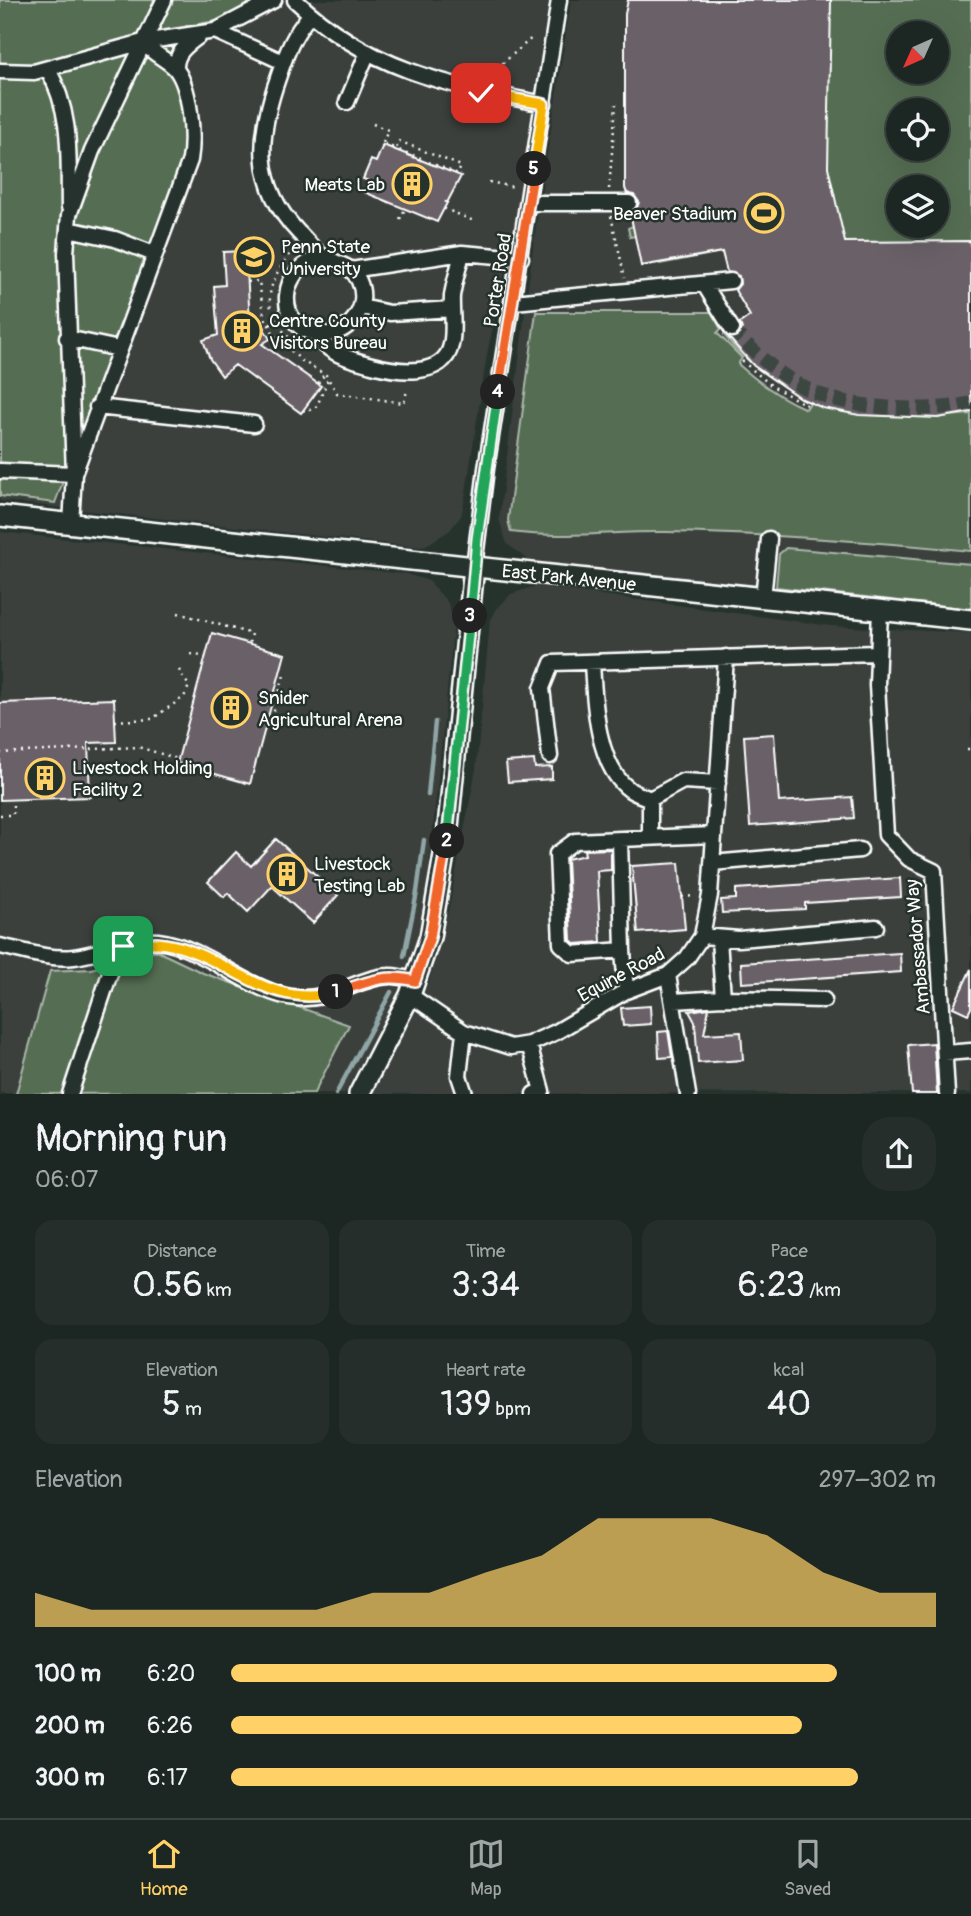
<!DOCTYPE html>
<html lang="en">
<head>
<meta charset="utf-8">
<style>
	:root { --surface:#1c2622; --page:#252e2a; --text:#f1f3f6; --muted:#a0a5a5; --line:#3a4340; --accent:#ffd166 }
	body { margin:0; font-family:Pangolin,sans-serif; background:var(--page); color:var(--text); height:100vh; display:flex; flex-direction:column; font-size:26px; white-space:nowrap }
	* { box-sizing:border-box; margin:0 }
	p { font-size:23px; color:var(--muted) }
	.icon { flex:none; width:38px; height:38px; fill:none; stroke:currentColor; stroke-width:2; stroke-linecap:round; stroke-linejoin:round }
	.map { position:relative; height:1094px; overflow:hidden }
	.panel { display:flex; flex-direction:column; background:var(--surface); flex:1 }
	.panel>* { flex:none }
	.needle { width:46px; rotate:225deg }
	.controls { position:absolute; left:886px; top:21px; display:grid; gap:14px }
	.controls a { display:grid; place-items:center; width:63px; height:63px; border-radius:50%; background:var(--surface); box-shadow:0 7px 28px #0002,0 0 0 2px var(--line); font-size:35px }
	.pin { position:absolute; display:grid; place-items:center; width:60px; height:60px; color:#fff; margin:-30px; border-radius:14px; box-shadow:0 4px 10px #0006 }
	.km { position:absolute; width:35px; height:35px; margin:-18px; border-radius:50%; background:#222; color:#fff; font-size:19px; line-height:35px; text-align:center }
	.round { display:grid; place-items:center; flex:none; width:74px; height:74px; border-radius:28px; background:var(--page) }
	.overview { display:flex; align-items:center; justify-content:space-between; height:119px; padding:0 35px }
	h1 { font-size:38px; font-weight:600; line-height:52px }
	.figures { display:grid; grid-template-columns:repeat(3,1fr); gap:10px; height:119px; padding:7px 35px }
	.figures div { display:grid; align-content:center; border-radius:18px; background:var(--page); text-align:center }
	.figures b { font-size:35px; font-weight:600 }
	.figures small { font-size:19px; font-weight:400 }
	.figures p { font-size:19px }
	.chart { height:196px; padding:14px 35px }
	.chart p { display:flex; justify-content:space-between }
	.chart svg { width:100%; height:126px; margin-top:7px; fill:var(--accent); opacity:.7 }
	ul { padding:0 35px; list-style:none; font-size:23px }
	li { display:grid; grid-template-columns:112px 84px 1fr; align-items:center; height:52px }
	li i { height:18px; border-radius:9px; background:var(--accent) }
	.menu { display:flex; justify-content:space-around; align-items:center; height:98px; border-top:2px solid var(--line); background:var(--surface); font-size:19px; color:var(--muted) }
	.menu a { display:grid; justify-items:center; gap:4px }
	.menu .selected { color:var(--accent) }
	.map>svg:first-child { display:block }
</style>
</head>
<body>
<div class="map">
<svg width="971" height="1094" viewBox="0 0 971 1094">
	<rect width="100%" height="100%" fill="#26332d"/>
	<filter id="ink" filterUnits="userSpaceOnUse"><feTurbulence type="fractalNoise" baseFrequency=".0143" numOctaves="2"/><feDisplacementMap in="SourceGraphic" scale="14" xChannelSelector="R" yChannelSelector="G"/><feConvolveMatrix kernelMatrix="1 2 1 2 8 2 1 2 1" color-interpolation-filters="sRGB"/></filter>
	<g filter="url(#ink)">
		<path fill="#3a403e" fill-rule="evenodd" d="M 0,0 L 549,0 L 515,223 L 487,354 L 465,498 L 461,516 L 449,531 L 423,547 L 399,545 L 0,501 Z
			M 571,0 L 971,0 L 971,609 L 530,561 L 507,544 L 499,519 L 534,239 ZM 898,33 L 936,33 L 936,72 L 898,72 ZM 898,110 L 936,110 L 936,149 L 898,149 ZM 898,187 L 936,187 L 936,226 L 898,226 Z
			M 0,532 L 406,574 L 429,581 L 448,603 L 454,624 L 425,905 L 415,949 L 398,994 L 345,1093 L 0,1093 Z
			M 536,586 L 831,626 L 971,633 L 971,1093 L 369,1094 L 429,982 L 448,913 L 476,769 L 490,622 L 496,610 L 511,594 Z"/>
		<path fill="#556e53" stroke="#aab6a9" stroke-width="2" fill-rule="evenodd" d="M 0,0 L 258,0 L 223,20 L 186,26 L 173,57 L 174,81 L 186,108 L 188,134 L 179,180 L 146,258 L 55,503 L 0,496 Z
			M 628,0 L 971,0 L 971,412 L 938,417 L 971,414 L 971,551 C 869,541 769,534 666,532 C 614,531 564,539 511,532 L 508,520 L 536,312 L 711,312 L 721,329 L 717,333 L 742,358 L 738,364 C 759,383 780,398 806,409 L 810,403 L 819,405 C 783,389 747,365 724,335 L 750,316 L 731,281 L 722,252 L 660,264 L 635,236 L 630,237 L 628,228 L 633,226 L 625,187 ZM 898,33 L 936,33 L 936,72 L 898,72 ZM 898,110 L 936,110 L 936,149 L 898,149 ZM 898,187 L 936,187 L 936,226 L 898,226 Z
			M 786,548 L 971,564 L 971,609 L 776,587 L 779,554 Z
			M 157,951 L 203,973 L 349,1025 L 314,1093 L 16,1094 L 50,971 L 91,969 Z"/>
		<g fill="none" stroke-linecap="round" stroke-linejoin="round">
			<path stroke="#90a6a6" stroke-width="4.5" d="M 428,795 L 435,722
				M 404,956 L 417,892 L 424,840
				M 336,1094 L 391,992"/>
		</g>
		<path fill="#696067" stroke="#fff" stroke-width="2" d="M 628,0 L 831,0 L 828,167 L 845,242 L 971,241 L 971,412 L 938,418 L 859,415 L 823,408 L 800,398 L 754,366 L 729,338 L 738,337 L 742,329 L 740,323 L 750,316 L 735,290 L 740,284 L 739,276 L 727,272 L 722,252 L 641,266 L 630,212 L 637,208 L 639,202 L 634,195 L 627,193 L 625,188 L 625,14 Z
			M 383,145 L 461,176 L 437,222 L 364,192 L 369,181 L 363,179 L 371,160 L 376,162 Z
			M 246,251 L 250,324 L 258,319 L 270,339 L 262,344 L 321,386 L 301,413 L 235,365 L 222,376 L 210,359 L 203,340 L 218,335 L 214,286 L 225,285 L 223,252 Z
			M 212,633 L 285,654 L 250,784 L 177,763 Z
			M 114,699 L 116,742 L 88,743 L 90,797 L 0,800 L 0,703 Z
			M 774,734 L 779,802 L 852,797 L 854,818 L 750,826 L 744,736 Z
			M 534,760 L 535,768 L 552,767 L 552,779 L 508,782 L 506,762 Z
			M 276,839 L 338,895 L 313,923 L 272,886 L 248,912 L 228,893 L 224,897 L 208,882 L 236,852 L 251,866 Z
			M 611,849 L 611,870 L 597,871 L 601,942 L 575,944 L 571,940 L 567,859 L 585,855 L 584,850 Z
			M 679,863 L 685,929 L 638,933 L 632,866 Z
			M 900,878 L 901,897 L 805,903 L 805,909 L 722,913 L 721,900 L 736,899 L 736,889 Z
			M 900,953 L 901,972 L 742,983 L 741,963 Z
			M 971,969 L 971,1008 L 968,1014 L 953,1007 Z
			M 650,1006 L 651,1024 L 623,1026 L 621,1008 Z
			M 709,1008 L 704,1034 L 741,1032 L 743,1060 L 698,1063 L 695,1022 L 689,1011 Z
			M 668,1031 L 672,1057 L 659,1058 L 658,1032 Z
			M 934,1043 L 937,1094 L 912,1094 L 908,1045 Z"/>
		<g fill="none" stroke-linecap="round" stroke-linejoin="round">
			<path stroke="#3c4742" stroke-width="14" stroke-dasharray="14 7" stroke-linecap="butt" d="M 732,329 C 785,385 819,404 896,408 C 922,409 946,409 971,403"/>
			<g stroke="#fff" stroke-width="19">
				<path id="minor" d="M 295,0 C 370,71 448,85 544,104
					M 310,15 C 294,34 287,51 279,75 C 258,134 252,184 299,233 C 307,240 316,254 326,258 C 339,265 352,265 359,281 C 371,308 348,337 320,334 C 273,330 277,262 326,258
					M 215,31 L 283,62
					M 48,69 C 73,116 68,156 69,207
					M 176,69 C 175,51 190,43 203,33
					M 0,71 L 34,72 L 143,42 L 215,31 L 274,0
					M 347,102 L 368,52
					M 529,203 L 629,203
					M 68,229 L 115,239 L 154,254
					M 351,270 L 462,253 L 521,258
					M 704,284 L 732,329
					M 514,302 L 731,281
					M 361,307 L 390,313 L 452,309
					M 317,334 C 327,355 351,359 372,365 C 398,372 444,378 451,345 C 455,329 451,312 452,296 C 454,282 459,267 462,253
					M 67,338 L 119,349
					M 97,407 L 254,424
					M 0,471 L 74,474 L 190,160 C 194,137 191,85 174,67 C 164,58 152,53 143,42
					M 71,524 L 74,474 L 66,253 L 69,215 L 92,151 L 164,0
					M 474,567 L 486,469 L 559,0
					M 763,598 L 769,539
					M 880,610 L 877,685 L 886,835 L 909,859 L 934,871 L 947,1094
					M 592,662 C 594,699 596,766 630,790 C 636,794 644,796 650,799 L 683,781 L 718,783
					M 550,756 L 542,688 L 552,663 L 877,653
					M 650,838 L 650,799
					M 620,840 L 623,950
					M 712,863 L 860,850
					M 702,936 L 739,939 L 876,927
					M 719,939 L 723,998 L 824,1000
					M 0,946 C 24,951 49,960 74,957 C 101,954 130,938 158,941 C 207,947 251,994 296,998 C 332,1001 360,977 389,976 C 398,975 407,979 415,981
					M 668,975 L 688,1094
					M 626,991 L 623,950 L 572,954 L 561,944 L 557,854 L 575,841 L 713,835
					M 410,995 L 464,1032 L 511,1047 L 529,1044 L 556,1032 L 626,991 L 668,975 L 687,958 L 702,936 L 710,895 L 726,657
					M 674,1001 L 723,998
					M 464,1032 L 459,1076 L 465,1094
					M 529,1044 L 542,1091 L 534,1094
					M 945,1053 L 971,1051
					M 70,1094 L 110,973 L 123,946"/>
			</g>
			<g stroke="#fff" stroke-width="24">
				<path id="major" d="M 0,516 L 971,620
					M 359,1094 L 410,995 L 430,937 L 447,837 L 474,567"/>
			</g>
			<path stroke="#fff" stroke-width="2.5" stroke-dasharray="2 5" stroke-linecap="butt" d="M 484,69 L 495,70 L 534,36
				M 373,124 L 388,130 L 383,143
				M 382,148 L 383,143 L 396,149
				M 421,158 L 396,149 L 399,141 L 461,166 L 458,174 L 426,161
				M 489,182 L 514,187
				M 609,189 L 616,104
				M 356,190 L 362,193 L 366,187
				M 446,201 L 445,209 L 474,221
				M 611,216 L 625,278
				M 400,219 L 404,211
				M 342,248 L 359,253
				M 294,249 C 263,287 260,310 296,345
				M 248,282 L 259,281 L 264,316 L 275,336 L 302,361 L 326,375 L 337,393 L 404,403 L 407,390
				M 264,328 L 275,322
				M 742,361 L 772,386 L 808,406
				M 318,383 L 324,375
				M 303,410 L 306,412 L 317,406 L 328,379
				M 178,613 L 252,634 L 249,644
				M 191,654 L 206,657
				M 115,721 L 152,719 L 184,697 L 189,686 L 179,670
				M 276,724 L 272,718 L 284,675
				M 967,749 L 971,749
				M 0,753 L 138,747 L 178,759
				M 0,815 L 13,815 L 13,799
				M 682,897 L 696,896"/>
			<use href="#minor" stroke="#26332d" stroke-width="14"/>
			<use href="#major" stroke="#26332d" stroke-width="19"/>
		</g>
	</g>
	<g fill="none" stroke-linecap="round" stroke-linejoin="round" filter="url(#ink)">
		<g stroke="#fff" stroke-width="14">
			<path id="split-1" d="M 123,946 C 209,924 252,1016 336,992"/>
		</g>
		<g stroke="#fff" stroke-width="14">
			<path id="split-2" d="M 336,992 C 369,983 380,973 415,981 L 430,937 L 447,841"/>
		</g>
		<g stroke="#fff" stroke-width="14">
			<path id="split-3" d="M 447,841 L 470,616"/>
		</g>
		<g stroke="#fff" stroke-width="14">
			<path id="split-4" d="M 470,616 L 477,539 L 498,392"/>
		</g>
		<g stroke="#fff" stroke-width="14">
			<path id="split-5" d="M 498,392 L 534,169"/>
		</g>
		<g stroke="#fff" stroke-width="14">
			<path id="split-6" d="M 481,93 L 544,104 L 534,169"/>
		</g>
		<use href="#split-1" stroke="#f5b400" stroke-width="9"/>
		<use href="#split-2" stroke="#f0652b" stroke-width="9"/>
		<use href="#split-3" stroke="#22a559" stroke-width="9"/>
		<use href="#split-4" stroke="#22a559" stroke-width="9"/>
		<use href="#split-5" stroke="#f0652b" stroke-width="9"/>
		<use href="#split-6" stroke="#f5b400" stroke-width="9"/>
	</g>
	<defs>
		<g id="building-ring" transform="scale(2.0125)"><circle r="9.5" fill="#26332d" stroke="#ffd166" stroke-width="1.5"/><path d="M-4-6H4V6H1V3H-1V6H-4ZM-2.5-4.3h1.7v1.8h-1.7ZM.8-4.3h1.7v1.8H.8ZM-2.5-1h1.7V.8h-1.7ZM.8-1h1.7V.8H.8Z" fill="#ffd166"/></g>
		<g id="stadium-ring" transform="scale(2.0125)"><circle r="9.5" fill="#26332d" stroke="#ffd166" stroke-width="1.5"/><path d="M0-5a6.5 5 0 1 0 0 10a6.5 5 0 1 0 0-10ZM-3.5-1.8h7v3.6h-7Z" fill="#ffd166"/></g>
		<g id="university-ring" transform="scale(2.0125)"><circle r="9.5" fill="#26332d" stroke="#ffd166" stroke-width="1.5"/><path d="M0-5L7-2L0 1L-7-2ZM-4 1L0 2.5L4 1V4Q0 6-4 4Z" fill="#ffd166"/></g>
	</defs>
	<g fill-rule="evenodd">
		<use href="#building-ring" x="412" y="184"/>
		<use href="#stadium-ring" x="764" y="213"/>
		<use href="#university-ring" x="254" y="257"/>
		<use href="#building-ring" x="242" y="331"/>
		<use href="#building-ring" x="231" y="708"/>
		<use href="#building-ring" x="45" y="778"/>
		<use href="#building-ring" x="287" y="874"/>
	</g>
	<g text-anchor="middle" stroke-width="5" stroke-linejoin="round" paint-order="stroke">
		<g font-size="19" fill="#fff" stroke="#26332d" text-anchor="start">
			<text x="385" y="191" text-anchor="end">Meats Lab</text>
			<text x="737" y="220" text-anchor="end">Beaver Stadium</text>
			<text x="281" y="253">Penn State<tspan x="281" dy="22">University</tspan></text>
			<text x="269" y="327">Centre County<tspan x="269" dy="22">Visitors Bureau</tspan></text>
			<text x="258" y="704">Snider<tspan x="258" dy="22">Agricultural Arena</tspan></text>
			<text x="72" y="774">Livestock Holding<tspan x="72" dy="22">Facility 2</tspan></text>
			<text x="314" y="870">Livestock<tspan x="314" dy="22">Testing Lab</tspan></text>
		</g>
		<g font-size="19" fill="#fff" stroke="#26332d">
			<text transform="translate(497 280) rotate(-81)" y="7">Porter Road</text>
			<text transform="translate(569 577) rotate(6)" y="7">East Park Avenue</text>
			<text transform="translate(917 947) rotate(-95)" y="7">Ambassador Way</text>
			<text transform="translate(621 974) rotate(-28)" y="7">Equine Road</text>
		</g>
	</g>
</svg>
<div class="controls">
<a><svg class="needle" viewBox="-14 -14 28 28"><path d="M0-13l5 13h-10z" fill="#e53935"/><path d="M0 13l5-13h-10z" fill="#a0a5a5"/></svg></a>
<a><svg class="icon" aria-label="locate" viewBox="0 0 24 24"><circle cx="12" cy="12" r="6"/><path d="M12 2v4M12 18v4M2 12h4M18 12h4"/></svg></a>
<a><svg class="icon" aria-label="layers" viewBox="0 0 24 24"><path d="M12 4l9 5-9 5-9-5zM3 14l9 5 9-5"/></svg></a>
</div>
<div class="pin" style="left:123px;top:946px;background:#1e9e55"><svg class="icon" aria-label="arrive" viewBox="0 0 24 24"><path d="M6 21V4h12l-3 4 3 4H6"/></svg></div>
<div class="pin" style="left:481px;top:93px;background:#d93025"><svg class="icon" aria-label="check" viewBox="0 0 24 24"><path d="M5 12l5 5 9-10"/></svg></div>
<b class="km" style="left:336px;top:992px">1</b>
<b class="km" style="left:447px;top:841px">2</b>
<b class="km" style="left:470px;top:616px">3</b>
<b class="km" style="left:498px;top:392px">4</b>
<b class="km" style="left:534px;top:169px">5</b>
</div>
<section class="panel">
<div class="overview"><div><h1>Morning run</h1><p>06:07</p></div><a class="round"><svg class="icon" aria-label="share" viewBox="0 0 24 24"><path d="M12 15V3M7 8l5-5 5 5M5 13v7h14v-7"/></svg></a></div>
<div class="figures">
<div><p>Distance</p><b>0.56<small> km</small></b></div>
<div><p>Time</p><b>3:34</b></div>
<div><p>Pace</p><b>6:23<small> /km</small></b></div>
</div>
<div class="figures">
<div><p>Elevation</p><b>5<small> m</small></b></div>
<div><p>Heart rate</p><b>139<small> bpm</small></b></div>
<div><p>kcal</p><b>40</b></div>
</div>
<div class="chart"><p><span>Elevation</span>297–302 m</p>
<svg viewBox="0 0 160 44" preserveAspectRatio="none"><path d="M0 44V32L10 38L20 38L30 38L40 38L50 38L60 32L70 32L80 25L90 19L100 6L110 6L120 6L130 12L140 25L150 32L160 32V44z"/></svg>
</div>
<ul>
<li><b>100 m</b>6:20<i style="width:86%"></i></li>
<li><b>200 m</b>6:26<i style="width:81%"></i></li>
<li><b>300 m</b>6:17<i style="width:89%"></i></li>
</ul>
</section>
<nav class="menu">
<a class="selected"><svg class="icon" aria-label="home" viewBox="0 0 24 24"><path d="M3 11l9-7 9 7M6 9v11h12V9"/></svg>Home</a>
<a><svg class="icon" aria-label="map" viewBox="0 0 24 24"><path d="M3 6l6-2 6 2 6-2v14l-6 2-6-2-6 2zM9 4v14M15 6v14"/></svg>Map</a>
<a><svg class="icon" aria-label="saved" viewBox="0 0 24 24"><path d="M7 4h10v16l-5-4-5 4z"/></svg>Saved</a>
</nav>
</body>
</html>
